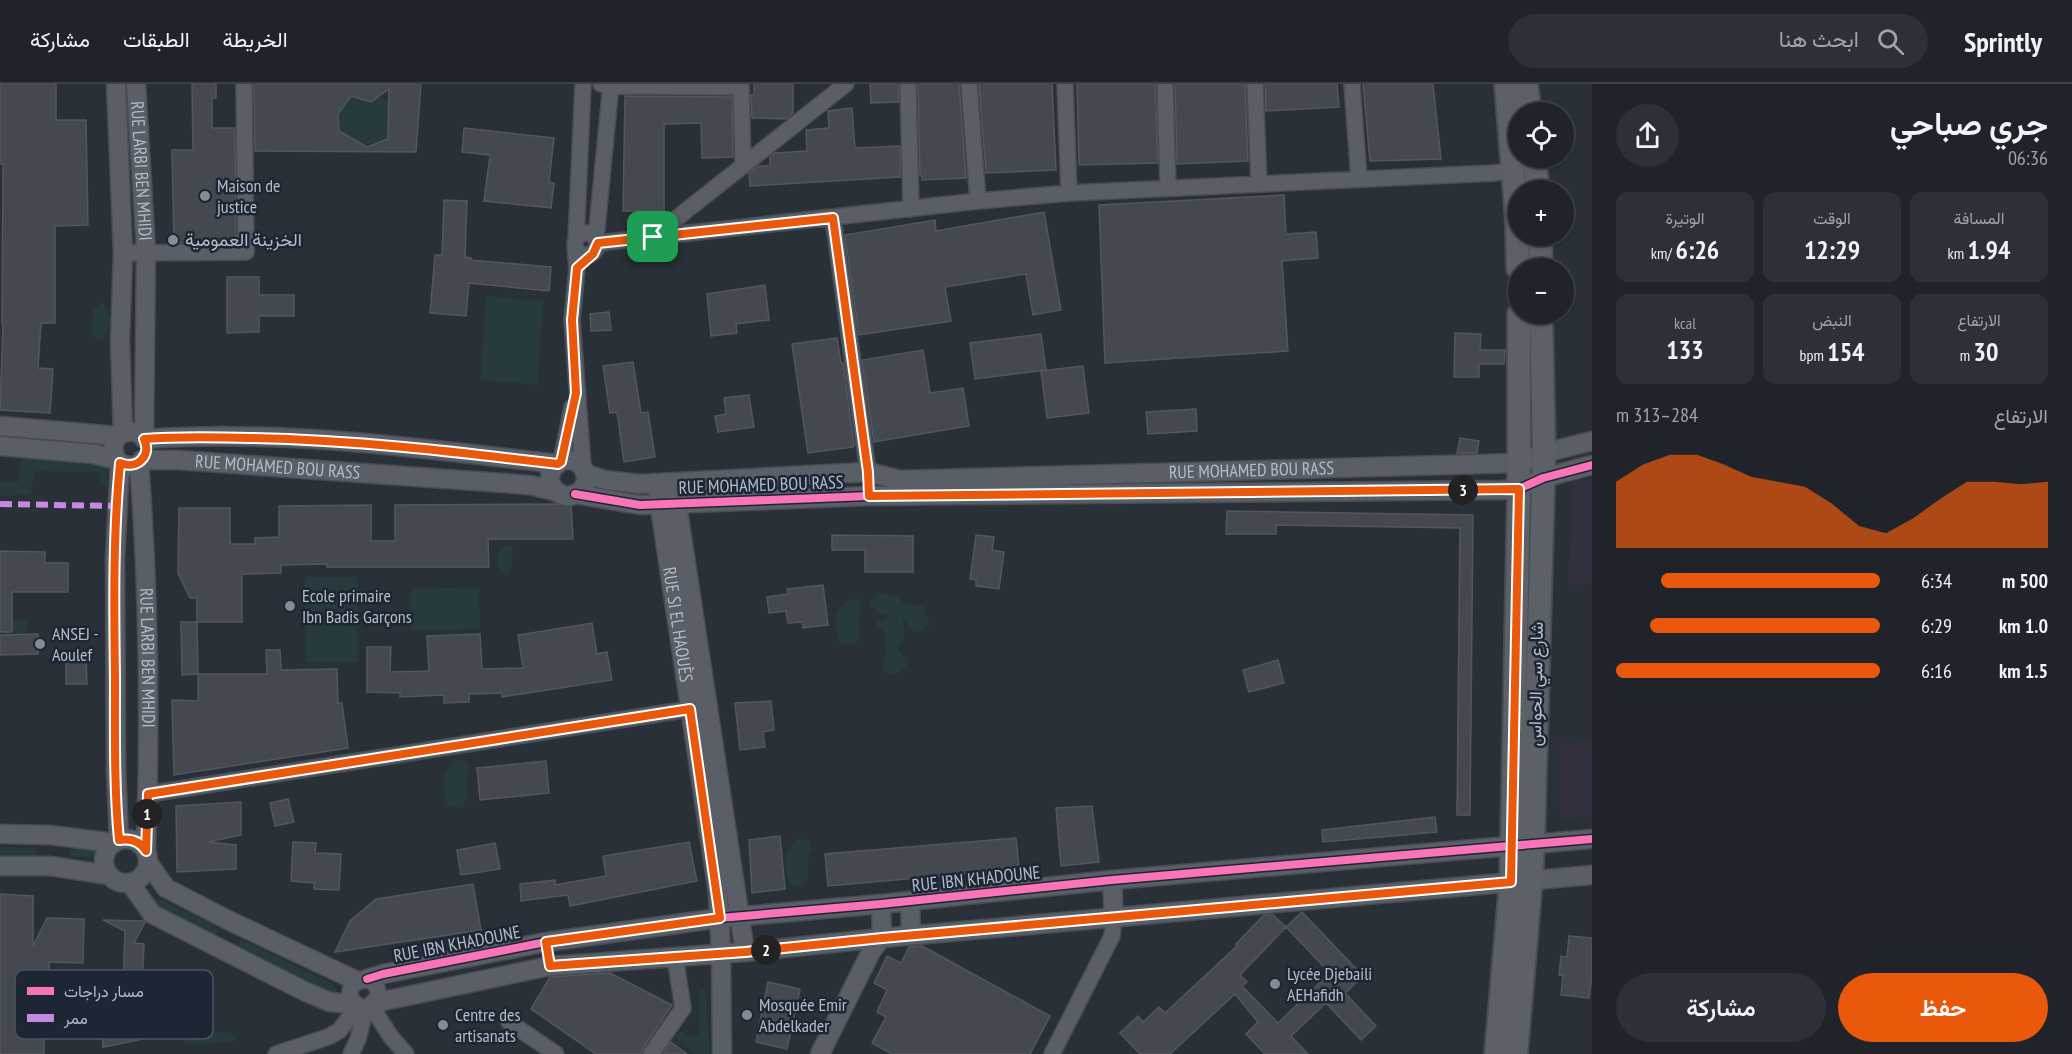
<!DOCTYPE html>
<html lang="ar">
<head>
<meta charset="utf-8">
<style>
	:root { --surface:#20242a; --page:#2d3036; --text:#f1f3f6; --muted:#a2a4a8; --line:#3d4147; --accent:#ea580c }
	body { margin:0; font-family:"PT Sans Narrow",Vazirmatn,sans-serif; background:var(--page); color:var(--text); direction:rtl; height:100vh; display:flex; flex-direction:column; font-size:22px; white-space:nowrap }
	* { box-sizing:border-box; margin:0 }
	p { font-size:20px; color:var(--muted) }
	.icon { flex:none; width:33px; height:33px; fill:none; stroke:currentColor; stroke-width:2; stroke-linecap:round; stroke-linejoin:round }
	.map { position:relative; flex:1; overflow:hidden; direction:ltr }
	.side { display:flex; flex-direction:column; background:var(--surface); width:480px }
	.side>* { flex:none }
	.tools { position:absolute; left:1508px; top:18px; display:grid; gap:12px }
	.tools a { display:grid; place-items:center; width:66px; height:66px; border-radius:50%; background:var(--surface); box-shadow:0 2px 4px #0004,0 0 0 2px var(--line); font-size:30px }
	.pin { position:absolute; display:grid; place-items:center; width:51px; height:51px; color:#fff; margin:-26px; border-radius:12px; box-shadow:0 3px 9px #0006 }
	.km { position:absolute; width:30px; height:30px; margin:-15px; border-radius:50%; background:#222; color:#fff; font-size:16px; line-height:30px; text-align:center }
	.round { display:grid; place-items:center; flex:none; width:63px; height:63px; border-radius:32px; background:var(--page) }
	.overview { display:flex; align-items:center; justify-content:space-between; height:102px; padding:0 24px }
	h1 { font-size:33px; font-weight:600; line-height:45px }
	.metrics { display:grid; grid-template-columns:repeat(3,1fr); gap:9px; height:102px; padding:6px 24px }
	.metrics div { display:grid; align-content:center; border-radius:12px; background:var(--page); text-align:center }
	.metrics b { font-size:26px; font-weight:600 }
	.metrics small { font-size:16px; font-weight:400 }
	.metrics p { font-size:16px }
	.chart { height:168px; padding:12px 24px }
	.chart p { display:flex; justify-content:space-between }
	.chart svg { width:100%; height:108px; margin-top:6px; fill:var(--accent); opacity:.7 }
	.primary-button { display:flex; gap:12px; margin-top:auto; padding:12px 24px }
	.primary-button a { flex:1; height:69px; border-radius:36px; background:var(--accent); color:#fff; font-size:24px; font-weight:600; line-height:69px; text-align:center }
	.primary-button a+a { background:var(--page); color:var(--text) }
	ul { padding:0 24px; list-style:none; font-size:20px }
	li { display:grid; grid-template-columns:96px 72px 1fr; align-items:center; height:45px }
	li i { height:15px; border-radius:8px; background:var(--accent) }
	header { display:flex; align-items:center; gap:36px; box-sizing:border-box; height:84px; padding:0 30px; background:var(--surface); border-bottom:2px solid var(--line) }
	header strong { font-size:28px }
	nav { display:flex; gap:33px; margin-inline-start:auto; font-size:21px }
	.search { width:420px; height:54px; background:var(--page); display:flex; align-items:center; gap:15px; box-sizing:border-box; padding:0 21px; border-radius:33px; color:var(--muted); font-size:22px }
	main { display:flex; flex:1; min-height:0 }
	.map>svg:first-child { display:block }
</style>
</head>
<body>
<header>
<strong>Sprintly</strong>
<div class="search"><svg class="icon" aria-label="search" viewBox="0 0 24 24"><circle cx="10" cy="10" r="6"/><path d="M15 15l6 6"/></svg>ابحث هنا</div>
<nav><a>الخريطة</a><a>الطبقات</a><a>مشاركة</a></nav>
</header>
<main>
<section class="side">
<div class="overview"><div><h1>جري صباحي</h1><p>06:36</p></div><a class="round"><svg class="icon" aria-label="share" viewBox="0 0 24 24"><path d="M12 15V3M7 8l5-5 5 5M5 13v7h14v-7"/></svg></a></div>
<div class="metrics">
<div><p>المسافة</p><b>1.94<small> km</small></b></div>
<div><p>الوقت</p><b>12:29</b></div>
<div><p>الوتيرة</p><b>6:26<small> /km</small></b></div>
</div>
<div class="metrics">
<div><p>الارتفاع</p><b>30<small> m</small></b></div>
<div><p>النبض</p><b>154<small> bpm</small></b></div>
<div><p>kcal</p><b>133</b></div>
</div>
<div class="chart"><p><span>الارتفاع</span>284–313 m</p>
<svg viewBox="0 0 160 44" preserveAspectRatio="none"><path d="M0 44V17L10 10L20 6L30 6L40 10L50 15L60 17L70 19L80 26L90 35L100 38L110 32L120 24L130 17L140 17L150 18L160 17V44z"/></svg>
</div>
<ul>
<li><b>500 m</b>6:34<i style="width:83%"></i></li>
<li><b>1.0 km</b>6:29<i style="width:87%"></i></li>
<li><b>1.5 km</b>6:16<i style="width:100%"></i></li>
</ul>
<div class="primary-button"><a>حفظ</a><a>مشاركة</a></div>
</section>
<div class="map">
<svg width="1592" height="970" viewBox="0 0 1592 970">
	<rect width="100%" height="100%" fill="#2a3038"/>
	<path fill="#31303e" d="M 1592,394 L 1592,500 L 1568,501 L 1573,398 Z
		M 1592,657 L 1592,733 L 1560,735 L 1559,659 Z"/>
	<path fill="#273a3e" d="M 351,12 L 371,18 L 379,12 L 387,16 L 390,23 L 389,55 C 366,64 358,59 339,47 L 338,30 Z
		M 486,212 L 544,217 L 537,301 L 480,296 Z
		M 103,219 L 111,236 L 105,254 L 99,256 L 92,252 L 93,226 Z
		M 28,372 L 107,380 L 108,401 L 106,403 L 101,401 L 99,388 L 34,387 L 31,409 L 26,411 L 0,412 L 0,398 L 19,398 C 19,388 17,375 28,372 Z
		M 506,461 L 511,462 C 514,468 512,478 511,485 L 508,490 L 500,488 C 495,478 495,466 506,461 Z
		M 305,493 L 357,493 L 358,578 L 305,578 Z
		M 479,503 L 480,545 L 411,547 L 410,505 Z
		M 879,509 L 900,514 L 904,520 L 923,522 L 930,539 L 920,548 C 909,547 909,542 903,534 L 904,553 L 898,566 L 903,571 L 907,582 L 892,591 L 882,588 L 886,567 L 885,546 L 878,543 L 875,538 L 886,535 L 888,530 L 878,529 L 870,522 L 874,511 Z
		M 851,515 L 859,516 L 862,526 C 856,534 860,545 859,555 L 853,562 L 841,561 C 833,542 831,524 851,515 Z
		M 7,532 L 15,536 L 19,534 L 28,538 L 26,547 L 21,550 L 14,547 L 7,550 L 0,547 L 0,536 Z
		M 459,676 L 467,677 L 470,687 C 463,695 468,706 467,716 L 461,724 L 448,722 C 441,704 439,685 459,676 Z
		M 801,755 L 809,756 L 812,765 C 805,774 809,785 808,795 L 802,802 L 790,801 C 782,782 780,764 801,755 Z
		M 73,762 L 96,763 L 97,767 L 93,773 L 73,773 L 68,768 Z
		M 0,763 L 35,764 L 37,771 L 35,773 L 0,775 Z
		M 153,812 L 216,842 L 217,850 L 211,852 L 151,823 L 149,814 Z
		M 239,857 L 245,857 L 334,901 L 337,906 L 333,912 L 237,864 Z
		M 705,905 L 710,970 L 694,970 L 676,954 L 679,947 L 693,953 L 699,950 L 699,907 Z
		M 227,948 L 235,951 L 236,956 C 228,961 221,956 212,960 L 208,958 C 203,961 189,962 184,959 L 187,952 L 190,952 L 193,955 L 205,949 Z"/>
	<path fill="#444950" stroke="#52575f" stroke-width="1.5" fill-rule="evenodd" d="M 0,0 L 56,0 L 56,36 L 86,36 L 88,141 L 55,142 L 55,239 L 41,239 L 38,284 L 53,285 L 50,329 L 0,326 L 3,239 L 2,239 L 3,80 L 0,80 Z
		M 192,0 L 216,0 L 216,14 L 212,14 L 212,44 L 235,44 L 236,158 L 174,159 L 172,66 L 193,66 Z
		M 254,0 L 421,0 L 416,68 L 255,67 ZM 389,5 L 388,55 L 367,63 L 339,47 L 338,30 L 351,12 L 371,18 Z
		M 754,0 L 793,0 L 793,29 L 786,35 L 752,34 L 751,11 L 754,11 Z
		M 870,0 L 898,0 L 899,18 L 871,19 Z
		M 918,0 L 959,0 L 966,94 L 922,96 L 922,92 L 920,92 Z
		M 979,0 L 1052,0 L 1056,86 L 986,89 Z
		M 1077,0 L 1155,0 L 1158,79 L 1079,81 Z
		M 1175,0 L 1245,0 L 1248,77 L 1177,80 Z
		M 1265,0 L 1337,0 L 1339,23 L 1266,27 Z
		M 1363,0 L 1433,0 L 1441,75 L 1370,77 Z
		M 625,12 L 732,13 L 733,73 L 702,74 L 701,39 L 664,40 L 664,127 L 623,127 Z
		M 852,24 L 855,64 L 900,62 L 900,93 L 750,102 L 749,89 L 758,82 L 770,82 L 770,73 L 775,69 L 807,67 L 806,46 L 829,44 L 828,27 Z
		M 464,44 L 554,54 L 549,98 L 554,99 L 551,124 L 484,117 L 490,71 L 462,68 Z
		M 1284,111 L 1286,150 L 1316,148 L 1318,174 L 1282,177 L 1288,267 L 1105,279 L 1099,121 Z
		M 444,116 L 467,117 L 465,173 L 471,174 L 471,176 L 551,183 L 549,207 L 469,199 L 466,232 L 430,229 L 435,171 L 442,171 Z
		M 1044,128 L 1061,226 L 1033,231 L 1026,190 L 945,203 L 951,237 L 859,251 L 845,151 L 935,136 L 936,147 Z
		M 227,193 L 259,193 L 259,211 L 294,211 L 294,232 L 259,232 L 259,248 L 227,249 Z
		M 765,201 L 769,236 L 736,240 L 737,249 L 711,252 L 707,210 Z
		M 609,228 L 611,246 L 591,247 L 590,230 Z
		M 1455,249 L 1481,250 L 1480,266 L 1505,266 L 1504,280 L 1479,280 L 1479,293 L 1454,293 Z
		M 1041,250 L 1046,286 L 975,295 L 970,259 Z
		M 837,254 L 841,279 L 843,279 L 854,361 L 853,363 L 808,369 L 792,260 Z
		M 923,266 L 930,309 L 963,304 L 969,342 L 874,358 L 862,276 Z
		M 633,278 L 641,329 L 648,328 L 655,373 L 624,378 L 617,328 L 610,329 L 603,282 Z
		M 1083,282 L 1089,329 L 1047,334 L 1041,287 Z
		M 749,311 L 754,343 L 718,348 L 715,332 L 726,330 L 724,314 Z
		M 1196,325 L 1197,347 L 1148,350 L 1146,328 Z
		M 1460,354 L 1479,357 L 1477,369 L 1457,369 Z
		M 371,421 L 371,457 L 395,457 L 395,421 L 571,420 L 573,455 L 488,455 L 489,483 L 327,483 L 327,480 L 281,481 L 281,489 L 242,490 L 242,538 L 197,538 L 197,514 L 190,514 L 178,489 L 179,424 L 230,424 L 230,460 L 255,460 L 255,454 L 279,453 L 279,422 Z
		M 1227,427 L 1473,431 L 1470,731 L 1457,731 L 1460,444 L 1276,441 L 1276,450 L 1226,450 Z
		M 832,451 L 913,452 L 913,488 L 865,488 L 865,466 L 832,466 Z
		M 976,451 L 994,453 L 992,466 L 1004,468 L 999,505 L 976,502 L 976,496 L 970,495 Z
		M 0,467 L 45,468 L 45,479 L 68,479 L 68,508 L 12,508 L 12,548 L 0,548 Z
		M 823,501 L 828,541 L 803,544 L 802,538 L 788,539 L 786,527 L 769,529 L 767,513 L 788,510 L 787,505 Z
		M 181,538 L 197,538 L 198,590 L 182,591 Z
		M 592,539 L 597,570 L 607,568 L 612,596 L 502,613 L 502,609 L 469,610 L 469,618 L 444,619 L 444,611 L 400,613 L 400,609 L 367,608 L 367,563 L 391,563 L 390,588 L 429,587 L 427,552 L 480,550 L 482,585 L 523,584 L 518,551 Z
		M 38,550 L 38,570 L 0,571 L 0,551 Z
		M 266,566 L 280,566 L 281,586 L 337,585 L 338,619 L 342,619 L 348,664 L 174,691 L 172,616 L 198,617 L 198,590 L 267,590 Z
		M 86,570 L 87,600 L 66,600 L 66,571 Z
		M 1278,576 L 1284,599 L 1249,608 L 1243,586 Z
		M 771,617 L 774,646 L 763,648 L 765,663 L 740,666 L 735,619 Z
		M 546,677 L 549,709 L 480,716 L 477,684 Z
		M 288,715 L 294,738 L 275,742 L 270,719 Z
		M 241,718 L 241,751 L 208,758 L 236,761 L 236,785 L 177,788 L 176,722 Z
		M 1092,722 L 1099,778 L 1061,782 L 1056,724 Z
		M 1435,733 L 1437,748 L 1323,758 L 1322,746 Z
		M 780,752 L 785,805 L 752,809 L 749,756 Z
		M 1016,754 L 1019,785 L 828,802 L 825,770 Z
		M 293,758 L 316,759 L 315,769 L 341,770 L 339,806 L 314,805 L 314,799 L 291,797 Z
		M 689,758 L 697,797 L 570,822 L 568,811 L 521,817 L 520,800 L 555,796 L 555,801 L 606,792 L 603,772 Z
		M 495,759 L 500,785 L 461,791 L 457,766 Z
		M 473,800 L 481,846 L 335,868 L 350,837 L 376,815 Z
		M 0,810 L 33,812 L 33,862 L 47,834 L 84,835 L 83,879 L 49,878 L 49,921 L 33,922 L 33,952 L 44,952 L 44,970 L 0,970 Z
		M 1302,828 L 1363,892 L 1345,909 L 1376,942 L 1361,956 L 1326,919 L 1291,952 L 1308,970 L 1265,970 L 1246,950 L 1258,938 L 1235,910 L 1170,970 L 1140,970 L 1120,949 L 1138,932 L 1143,938 L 1159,923 L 1165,929 L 1237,862 L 1236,860 L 1264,831 L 1273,831 L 1286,843 ZM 1286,843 L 1330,889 L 1278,939 L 1242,902 L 1247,898 L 1240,891 Z
		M 103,836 L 143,837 L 145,838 L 134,859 L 144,860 L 141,918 L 139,918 L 139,956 L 103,963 L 101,935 L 122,935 L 125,847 Z
		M 1569,852 L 1592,854 L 1592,890 L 1589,914 L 1561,911 L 1563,891 L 1559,891 L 1561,872 L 1567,873 Z
		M 922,862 L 1050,932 L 1030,970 L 892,970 L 872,959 L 886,933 L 877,928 L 887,906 L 874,899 L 887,872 L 901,879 L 909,863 Z
		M 610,889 L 672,921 L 643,964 L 641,970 L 596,970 L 531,925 L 550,893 Z
		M 768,898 L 800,905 L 787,965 L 756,958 Z
		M 671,958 L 687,970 L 663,970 Z"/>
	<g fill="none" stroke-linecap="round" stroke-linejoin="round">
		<g stroke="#484c53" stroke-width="18">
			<path id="minor" d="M 601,0 L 611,2 L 741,3
				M 741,0 L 743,81
				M 908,0 L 911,125
				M 969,0 L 978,117
				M 1065,0 L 1069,109
				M 1165,0 L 1168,104
				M 1255,0 L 1259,100
				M 1352,0 L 1359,95
				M 833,134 L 868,388
				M575 160a11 11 0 1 1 22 0a11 11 0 1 1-22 0Z
				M 653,153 L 978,117 L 1069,109 L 1493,89 L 1514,87
				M 596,154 L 611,0
				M 576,156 L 583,0
				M 598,159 L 653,153 L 846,0
				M 575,162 L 577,184 L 572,236 L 583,383
				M 123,169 L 246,168 L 244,0
				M 561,378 L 572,323
				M 148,710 L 702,623
				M350 909a14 14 0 1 1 28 0a14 14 0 1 1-28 0Z
				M 371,922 L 391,953 L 406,970
				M 509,938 L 556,970
				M 276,970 L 328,953 L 339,947 L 358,922
				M 351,970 L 358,955 L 366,923
				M 651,970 L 683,924 L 675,873
				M 1052,970 L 1112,852 L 1114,833"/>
		</g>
		<g stroke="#484c53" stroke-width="21">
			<g id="tertiary">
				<path d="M 116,0 L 123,169 L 120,256 L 123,349"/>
				<path id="s1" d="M 136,0 L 146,167 L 144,355 C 281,345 421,364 558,380"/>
				<path d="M 0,342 L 118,352"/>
				<path d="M 0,362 L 94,370 L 117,376 L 123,381 L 130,382"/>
				<path d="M 117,376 C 108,361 117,346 134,348"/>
				<path id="s2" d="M 142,376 L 178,376 L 530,401 L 558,408"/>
				<circle cx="568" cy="394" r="18"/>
				<path id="s3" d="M 139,379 C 149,506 150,640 146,767"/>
				<path id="s4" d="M 586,390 L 605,396 L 640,400 L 868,388 L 900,396 L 1518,379 L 1544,369 L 1592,357"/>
				<path d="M 675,407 L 745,868"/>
				<path d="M 575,410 L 640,421 L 869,412 L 1502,406 L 1519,405 L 1543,394 L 1592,381"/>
				<path id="s5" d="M 658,410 L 718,809 L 721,869 L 722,970"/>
				<path d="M 0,750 L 50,751 L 114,759"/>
				<circle cx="126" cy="777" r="22"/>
				<path d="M 119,756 L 116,684 L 115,475 L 120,379"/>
				<path d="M 149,780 L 166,804 L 228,836 L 357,897"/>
				<path d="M 0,782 L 50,782 L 109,791"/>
				<path d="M 1112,796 L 1114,833"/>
				<path d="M 130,799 L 152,830 L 306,908 L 330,918 L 354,920"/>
				<path d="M 910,817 L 911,851"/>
				<path d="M 367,895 L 383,890 L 546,858 L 720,834 L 881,820 L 1112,796 L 1592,755"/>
				<path d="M 374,919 L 550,882 L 745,868 L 882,854 L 1592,791"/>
				<path d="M 820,970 L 872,866 L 882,854 L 881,820"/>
			</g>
		</g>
		<g stroke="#484c55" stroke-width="26">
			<path id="primary" d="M 1506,0 L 1517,137 L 1518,184
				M 1526,0 L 1530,28
				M 1534,74 L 1538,106
				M 1540,152 L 1541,184
				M 1496,970 L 1511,798 L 1512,761 L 1519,405 L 1519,230
				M 1516,970 L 1531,796 L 1533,759 L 1544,369 L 1541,230"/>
		</g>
		<use href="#minor" stroke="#5a5e66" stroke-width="15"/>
		<use href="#tertiary" stroke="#5a5e66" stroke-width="18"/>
		<use href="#primary" stroke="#5c6168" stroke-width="22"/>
		<path stroke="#c787e3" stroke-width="6" stroke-dasharray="12 6" stroke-linecap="butt" d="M 0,420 L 116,422"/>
		<g stroke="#1d2633" stroke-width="11">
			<path id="cycleway" d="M 575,410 L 640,421 L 869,412 L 1502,406 L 1519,405 L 1543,394 L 1592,381
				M 367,895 L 383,890 L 546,858 L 720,834 L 881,820 L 1112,796 L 1592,755"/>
		</g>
		<use href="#cycleway" stroke="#fb73b8" stroke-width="8"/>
	</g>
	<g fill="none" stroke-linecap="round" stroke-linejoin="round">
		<g stroke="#fff" stroke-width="12">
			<path id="route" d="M 833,134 L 868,388 L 869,412 L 1519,405 L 1511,798 L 882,854 L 745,868 L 550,882 L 546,858 L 720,834 L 690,625 L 148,710 L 146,767 C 140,757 131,754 119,756 C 114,703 115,649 115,595 C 114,523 113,451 120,379 C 137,386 152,372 144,355 C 180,352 216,353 253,354 C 355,356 456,368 558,380 L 561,378 L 576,309 L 572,236 L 577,184 L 593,170 L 598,159 Z"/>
		</g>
		<use href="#route" stroke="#ea580c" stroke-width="8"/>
	</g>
	<g fill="#848b96" stroke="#1d2633" stroke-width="2">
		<circle cx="205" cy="112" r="6"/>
		<circle cx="173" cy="156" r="6"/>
		<circle cx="290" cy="522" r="6"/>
		<circle cx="40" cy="560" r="6"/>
		<circle cx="1275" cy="900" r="6"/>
		<circle cx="747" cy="931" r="6"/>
		<circle cx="443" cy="941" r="6"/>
	</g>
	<g text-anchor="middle" stroke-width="5" stroke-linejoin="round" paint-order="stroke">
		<g font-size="18" fill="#b4bcc9" stroke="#1d2633">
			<text dy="6" stroke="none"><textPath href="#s1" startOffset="87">RUE LARBI BEN MHIDI</textPath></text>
			<text dy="6" stroke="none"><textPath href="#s2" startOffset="136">RUE MOHAMED BOU RASS</textPath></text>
			<text dy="6" stroke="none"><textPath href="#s4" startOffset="668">RUE MOHAMED BOU RASS</textPath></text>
			<text transform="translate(761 401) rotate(-2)" y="6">RUE MOHAMED BOU RASS</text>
			<text dy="6" stroke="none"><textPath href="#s5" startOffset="132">RUE SI EL HAOUÈS</textPath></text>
			<text dy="6" stroke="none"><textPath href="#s3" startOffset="195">RUE LARBI BEN MHIDI</textPath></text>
			<text transform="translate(1536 600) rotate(-89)" y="6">شارع سي الحواس</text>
			<text transform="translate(976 795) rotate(-6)" y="6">RUE IBN KHADOUNE</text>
			<text transform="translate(457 860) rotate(-11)" y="6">RUE IBN KHADOUNE</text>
		</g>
		<g font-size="18" fill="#b4bcc9" stroke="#1d2633" text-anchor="start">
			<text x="217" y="108">Maison de<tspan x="217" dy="21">justice</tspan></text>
			<text x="185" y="162">الخزينة العمومية</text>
			<text x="302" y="518">Ecole primaire<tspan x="302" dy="21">Ibn Badis Garçons</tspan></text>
			<text x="52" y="556">ANSEJ -<tspan x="52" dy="21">Aoulef</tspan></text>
			<text x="1287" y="896">Lycée Djebaili<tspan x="1287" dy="21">AEHafidh</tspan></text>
			<text x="759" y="927">Mosquée Emir<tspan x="759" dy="21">Abdelkader</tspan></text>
			<text x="455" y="937">Centre des<tspan x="455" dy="21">artisanats</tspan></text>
		</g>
	</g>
	<rect x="15" y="886" width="198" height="69" rx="9" fill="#1d2633" stroke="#4a5360" stroke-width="1.5"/>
	<rect x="27" y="903" width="27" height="8" fill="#fb73b8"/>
	<rect x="27" y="930" width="27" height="8" fill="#c787e3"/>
	<g font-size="16" fill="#b4bcc9">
		<text x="64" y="913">مسار دراجات</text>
		<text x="64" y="940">ممر</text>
	</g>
</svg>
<div class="tools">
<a><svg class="icon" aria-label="locate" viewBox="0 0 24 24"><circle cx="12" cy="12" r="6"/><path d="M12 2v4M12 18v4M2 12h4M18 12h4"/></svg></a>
<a>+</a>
<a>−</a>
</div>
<div class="pin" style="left:653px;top:153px;background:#1e9e55"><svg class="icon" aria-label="arrive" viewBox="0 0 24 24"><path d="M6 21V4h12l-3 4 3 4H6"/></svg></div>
<b class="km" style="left:147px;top:730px">1</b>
<b class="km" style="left:766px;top:866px">2</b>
<b class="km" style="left:1463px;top:406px">3</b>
</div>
</main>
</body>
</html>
